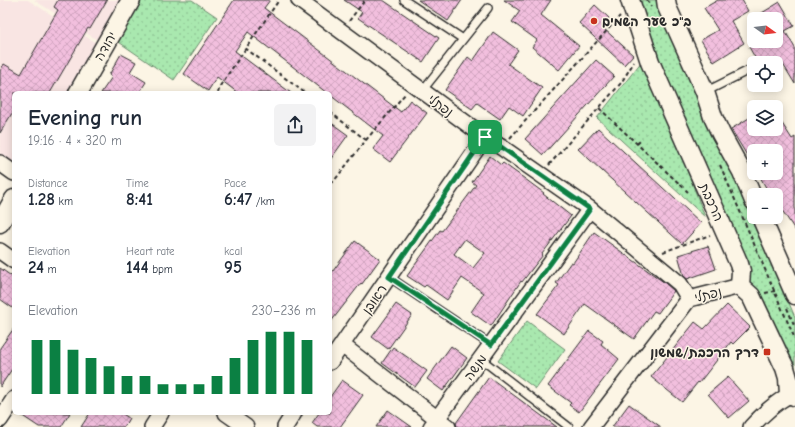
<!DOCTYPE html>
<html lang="en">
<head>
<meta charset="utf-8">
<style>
	:root { --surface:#fff; --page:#f2f2f3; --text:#1f2937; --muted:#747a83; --accent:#0b8043 }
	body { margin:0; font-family:"Comic Neue","Playpen Sans Hebrew",sans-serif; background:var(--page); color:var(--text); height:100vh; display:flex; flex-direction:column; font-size:15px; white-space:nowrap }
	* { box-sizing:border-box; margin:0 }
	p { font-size:13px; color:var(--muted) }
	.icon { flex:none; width:22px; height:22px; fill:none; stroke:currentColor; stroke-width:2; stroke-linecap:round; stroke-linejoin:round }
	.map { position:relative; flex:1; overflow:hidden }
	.sheet { position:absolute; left:12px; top:91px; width:320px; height:324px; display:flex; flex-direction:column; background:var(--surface); border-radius:6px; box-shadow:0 2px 10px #0003 }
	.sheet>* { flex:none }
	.needle { width:26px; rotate:105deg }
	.fabs { position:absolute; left:747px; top:12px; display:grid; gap:8px }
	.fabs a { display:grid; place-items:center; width:36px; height:36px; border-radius:6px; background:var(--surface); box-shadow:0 2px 10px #0003; font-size:20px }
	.pin { position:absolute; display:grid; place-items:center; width:34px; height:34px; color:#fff; margin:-17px; border-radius:8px; box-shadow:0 2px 6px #0006 }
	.round { display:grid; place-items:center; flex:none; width:42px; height:42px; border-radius:6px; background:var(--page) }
	.head { display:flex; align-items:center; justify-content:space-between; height:68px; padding:0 16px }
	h1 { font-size:22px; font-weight:700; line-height:30px }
	.stats { display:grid; grid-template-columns:repeat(3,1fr); gap:6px; height:68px; padding:4px 16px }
	.stats div { display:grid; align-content:center }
	.stats b { font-size:17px; font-weight:700 }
	.stats small { font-size:11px; font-weight:400 }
	.stats p { font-size:11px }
	.chart { height:112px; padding:8px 16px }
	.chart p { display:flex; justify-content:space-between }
	.chart svg { width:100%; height:72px; margin-top:4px; stroke:var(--accent); stroke-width:6 }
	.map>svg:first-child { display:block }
</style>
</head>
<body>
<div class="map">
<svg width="795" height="427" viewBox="0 0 795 427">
	<defs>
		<pattern id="grass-dots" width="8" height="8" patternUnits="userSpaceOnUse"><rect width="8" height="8" fill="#a9e8af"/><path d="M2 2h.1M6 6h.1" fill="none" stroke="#92c797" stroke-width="1.8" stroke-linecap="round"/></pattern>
		<pattern id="building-cross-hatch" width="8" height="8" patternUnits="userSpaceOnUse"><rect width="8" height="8" fill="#f2bfde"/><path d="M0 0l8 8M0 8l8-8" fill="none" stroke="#d0a4bf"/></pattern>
	</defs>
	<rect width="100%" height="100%" fill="#fcf5e5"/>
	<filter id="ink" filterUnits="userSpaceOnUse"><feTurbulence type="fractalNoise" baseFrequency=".025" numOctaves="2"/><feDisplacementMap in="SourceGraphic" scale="8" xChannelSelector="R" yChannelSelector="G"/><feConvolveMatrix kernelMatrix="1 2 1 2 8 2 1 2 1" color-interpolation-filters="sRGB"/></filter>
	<g filter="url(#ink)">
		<path fill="#f9e5e3" d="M 0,0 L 28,0 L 101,46 L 72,93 L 14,93 L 14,167 L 0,157 Z
			M 34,0 L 125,0 L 99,41 Z"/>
		<path fill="url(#grass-dots)" stroke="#6a8a6d" d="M 139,0 L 192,0 L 217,17 L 174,80 L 113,38 Z
			M 634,0 L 656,0 L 661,9 L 795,317 L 795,389 L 788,359 L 763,299 L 748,285 L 747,263 Z
			M 642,61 L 667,117 L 705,217 L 597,118 Z
			M 527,321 L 565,349 L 536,389 L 498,361 Z"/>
		<path fill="url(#building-cross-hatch)" stroke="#2b2b2b" fill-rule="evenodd" d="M 58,0 L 107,0 L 90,29 L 88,28 L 50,93 L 14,93 L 14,110 L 0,133 L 0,71 L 4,64 L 21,74 L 58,10 L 54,7 Z
			M 234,0 L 270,0 L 264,8 L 401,112 L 410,100 L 427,113 L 390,162 L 373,149 L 383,136 L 330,95 L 330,93 L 327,93 L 248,32 L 235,51 L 291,93 L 238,93 L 217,77 L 208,91 L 184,74 Z
			M 344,0 L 383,0 L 439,38 L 423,62 L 358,18 L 362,12 Z
			M 418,0 L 462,0 L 448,21 Z
			M 504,0 L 551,0 L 541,15 L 579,46 L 559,70 L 532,47 L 537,40 L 512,22 L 520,11 Z
			M 718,0 L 742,0 L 748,11 L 731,21 L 744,43 L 714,62 L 701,40 L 718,30 L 704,8 Z
			M 780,2 L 794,26 L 785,31 L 795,48 L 795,84 L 781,61 L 778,63 L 758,63 L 749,47 L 758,41 L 776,41 L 776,19 L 752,19 Z
			M 595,5 L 609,18 L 602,27 L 633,55 L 624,65 L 579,23 Z
			M 493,32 L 518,50 L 508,64 L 542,88 L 523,116 L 509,106 L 500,119 L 477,103 L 472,109 L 445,90 L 468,57 L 473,61 Z
			M 121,54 L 136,62 L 130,72 L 146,82 L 139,93 L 101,93 L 112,77 L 109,75 Z
			M 596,60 L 614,76 L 543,155 L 525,139 Z
			M 776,114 L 792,139 L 795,137 L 795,230 L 776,201 L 776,195 L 770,195 L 758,173 L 776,173 L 776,151 L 754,151 L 754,167 L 731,129 L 754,115 L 754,129 L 776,129 Z
			M 330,122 L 348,135 L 330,160 Z
			M 598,128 L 701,223 L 682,244 L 578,149 Z
			M 490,156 L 501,165 L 503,163 L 521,176 L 544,193 L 543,194 L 571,216 L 542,254 L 543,255 L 535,265 L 522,282 L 521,281 L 491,326 L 471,312 L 484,293 L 462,278 L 447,300 L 426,285 L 424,287 L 407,276 L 440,230 L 442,231 L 476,185 L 472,182 ZM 465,239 L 485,253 L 473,268 L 454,254 Z
			M 594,232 L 665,283 L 674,291 L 658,313 L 654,311 L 634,339 L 585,304 L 564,334 L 537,314 L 559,285 L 556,283 L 571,262 L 573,263 Z
			M 355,241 L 380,259 L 362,284 L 361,283 L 330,323 L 330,275 Z
			M 708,246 L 716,269 L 687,279 L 684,276 L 678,255 Z
			M 0,268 L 14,278 L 14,309 L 0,299 Z
			M 396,304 L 412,315 L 388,349 L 372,337 Z
			M 727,305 L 750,327 L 733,344 L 731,342 L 699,383 L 698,382 L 682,402 L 651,377 L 695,322 L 704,329 Z
			M 14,328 L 14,366 L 0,387 L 0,348 Z
			M 589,331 L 603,341 L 601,344 L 619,359 L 579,412 L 569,405 L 571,403 L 548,386 Z
			M 451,346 L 467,358 L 443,391 L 427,379 Z
			M 393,347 L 427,371 L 415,387 L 382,363 Z
			M 489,377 L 557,427 L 457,427 L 456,423 Z
			M 728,377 L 749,401 L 729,418 L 708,394 Z
			M 342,380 L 363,395 L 340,427 L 317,427 L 312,423 L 319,413 L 330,413 L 330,397 Z
			M 629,404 L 661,427 L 612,427 Z
			M 388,410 L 412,427 L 376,427 Z
			M 18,413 L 70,413 L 61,427 L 39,427 Z
			M 90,413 L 121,413 L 129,418 L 124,427 L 81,427 Z"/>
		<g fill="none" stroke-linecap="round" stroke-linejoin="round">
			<g stroke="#2b2b2b" stroke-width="10">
				<path id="service" d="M 404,0 L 463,39
					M 422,91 L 488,8
					M 705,92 L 753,68
					M 389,277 L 491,345
					M 481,359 L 569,427"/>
			</g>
			<g stroke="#2b2b2b" stroke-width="18">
				<path id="minor" d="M 299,0 L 485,137 L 501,147 L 590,209 L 680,284 L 689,299 L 740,286
					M 0,163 L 14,173
					M 0,251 L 14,261
					M 342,345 L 448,427
					M 330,362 L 485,137
					M 226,413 L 246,427
					M 0,420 L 14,399
					M 152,427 L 161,413
					M 285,427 L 294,413
					M 431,427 L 590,209
					M 591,427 L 689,299
					M 751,427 C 762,415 775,403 789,395 L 795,398"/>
			</g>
			<g stroke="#2b2b2b" stroke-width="21">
				<path id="tertiary" d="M 630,0 L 650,62 L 739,264 L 741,271 L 740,286 L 751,296 L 785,368 L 788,378 L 789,395
					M 666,0 L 667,7 L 694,67 L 705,92 L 713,117 L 721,134 L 742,172 L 754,201
					M 78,93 L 131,0
					M 761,217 L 795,295
					M 0,223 L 14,199"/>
			</g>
			<path stroke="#2b2b2b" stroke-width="2" stroke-dasharray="4 3" stroke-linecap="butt" d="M 647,0 L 651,7
				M 349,21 L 365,0
				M 245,48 L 305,93
				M 218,93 L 220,86 L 279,0
				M 599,108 L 688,192
				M 330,112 L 366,140
				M 510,138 L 620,16
				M 637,144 L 640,141
				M 549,165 L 621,83 L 634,62
				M 720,165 L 795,339
				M 330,183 L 334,181 L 366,140 L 405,94
				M 663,252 L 710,235
				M 765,293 L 775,291
				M 787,308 L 795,327"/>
			<use href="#service" stroke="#fcf5e5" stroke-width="7"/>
			<use href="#minor" stroke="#fcf5e5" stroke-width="15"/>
			<use href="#tertiary" stroke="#fcf5e5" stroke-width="18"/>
		</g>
	</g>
	<g fill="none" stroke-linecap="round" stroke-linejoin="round" filter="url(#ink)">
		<g stroke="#fff" stroke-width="8">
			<path id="route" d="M 485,137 L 501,147 L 590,209 L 491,345 L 389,277 Z"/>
		</g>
		<use href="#route" stroke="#0b8043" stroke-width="5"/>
	</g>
	<g fill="#c8321e" stroke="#fcf5e5" stroke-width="1.5">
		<circle cx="594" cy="21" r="4"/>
		<rect x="763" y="348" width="8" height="8" rx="2"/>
	</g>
	<g text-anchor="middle" stroke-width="3" stroke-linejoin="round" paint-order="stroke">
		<g font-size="13" font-weight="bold" fill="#2b2b2b" stroke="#fcf5e5" text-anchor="start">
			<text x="602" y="26">ב"כ שער השמים</text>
			<text x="759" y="357" text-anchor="end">דרך הרכבת/שמשון</text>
		</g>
		<g font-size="13" fill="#2b2b2b" stroke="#fcf5e5">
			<text transform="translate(105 46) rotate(-60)" y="5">יהודה</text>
			<text transform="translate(441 105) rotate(36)" y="5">נפתלי</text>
			<text transform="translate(712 202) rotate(66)" y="5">הרכבת</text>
			<text transform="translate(708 294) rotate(-14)" y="5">נפתלי</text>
			<text transform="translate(374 299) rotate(-55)" y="5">ראובן</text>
			<text transform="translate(475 367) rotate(-54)" y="5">מנשה</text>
		</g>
	</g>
</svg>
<div class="fabs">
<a><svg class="needle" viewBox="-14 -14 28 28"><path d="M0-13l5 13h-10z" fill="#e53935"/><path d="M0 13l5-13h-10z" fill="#747a83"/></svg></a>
<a><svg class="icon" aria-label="locate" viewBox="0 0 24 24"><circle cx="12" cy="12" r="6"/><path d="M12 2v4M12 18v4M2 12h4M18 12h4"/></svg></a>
<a><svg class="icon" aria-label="layers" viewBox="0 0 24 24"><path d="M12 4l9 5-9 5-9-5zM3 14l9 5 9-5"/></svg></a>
<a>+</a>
<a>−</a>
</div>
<div class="pin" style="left:485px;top:137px;background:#1e9e55"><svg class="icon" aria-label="arrive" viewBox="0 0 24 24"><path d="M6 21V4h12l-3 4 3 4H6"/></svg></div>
<section class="sheet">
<div class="head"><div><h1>Evening run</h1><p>19:16 · 4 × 320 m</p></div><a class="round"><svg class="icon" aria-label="share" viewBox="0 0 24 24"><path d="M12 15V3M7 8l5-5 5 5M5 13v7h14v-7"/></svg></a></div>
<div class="stats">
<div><p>Distance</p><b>1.28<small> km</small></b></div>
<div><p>Time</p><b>8:41</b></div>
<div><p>Pace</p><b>6:47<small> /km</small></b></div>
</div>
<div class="stats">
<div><p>Elevation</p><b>24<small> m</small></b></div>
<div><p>Heart rate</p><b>144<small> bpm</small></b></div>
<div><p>kcal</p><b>95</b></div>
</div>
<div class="chart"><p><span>Elevation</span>230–236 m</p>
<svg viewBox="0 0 160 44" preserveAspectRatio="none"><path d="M5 44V11M15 44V11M25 44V17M35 44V22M45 44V27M55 44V33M65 44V33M75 44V38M85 44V38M95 44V38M105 44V33M115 44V22M125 44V11M135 44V6M145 44V6M155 44V11"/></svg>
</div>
</section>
</div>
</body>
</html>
